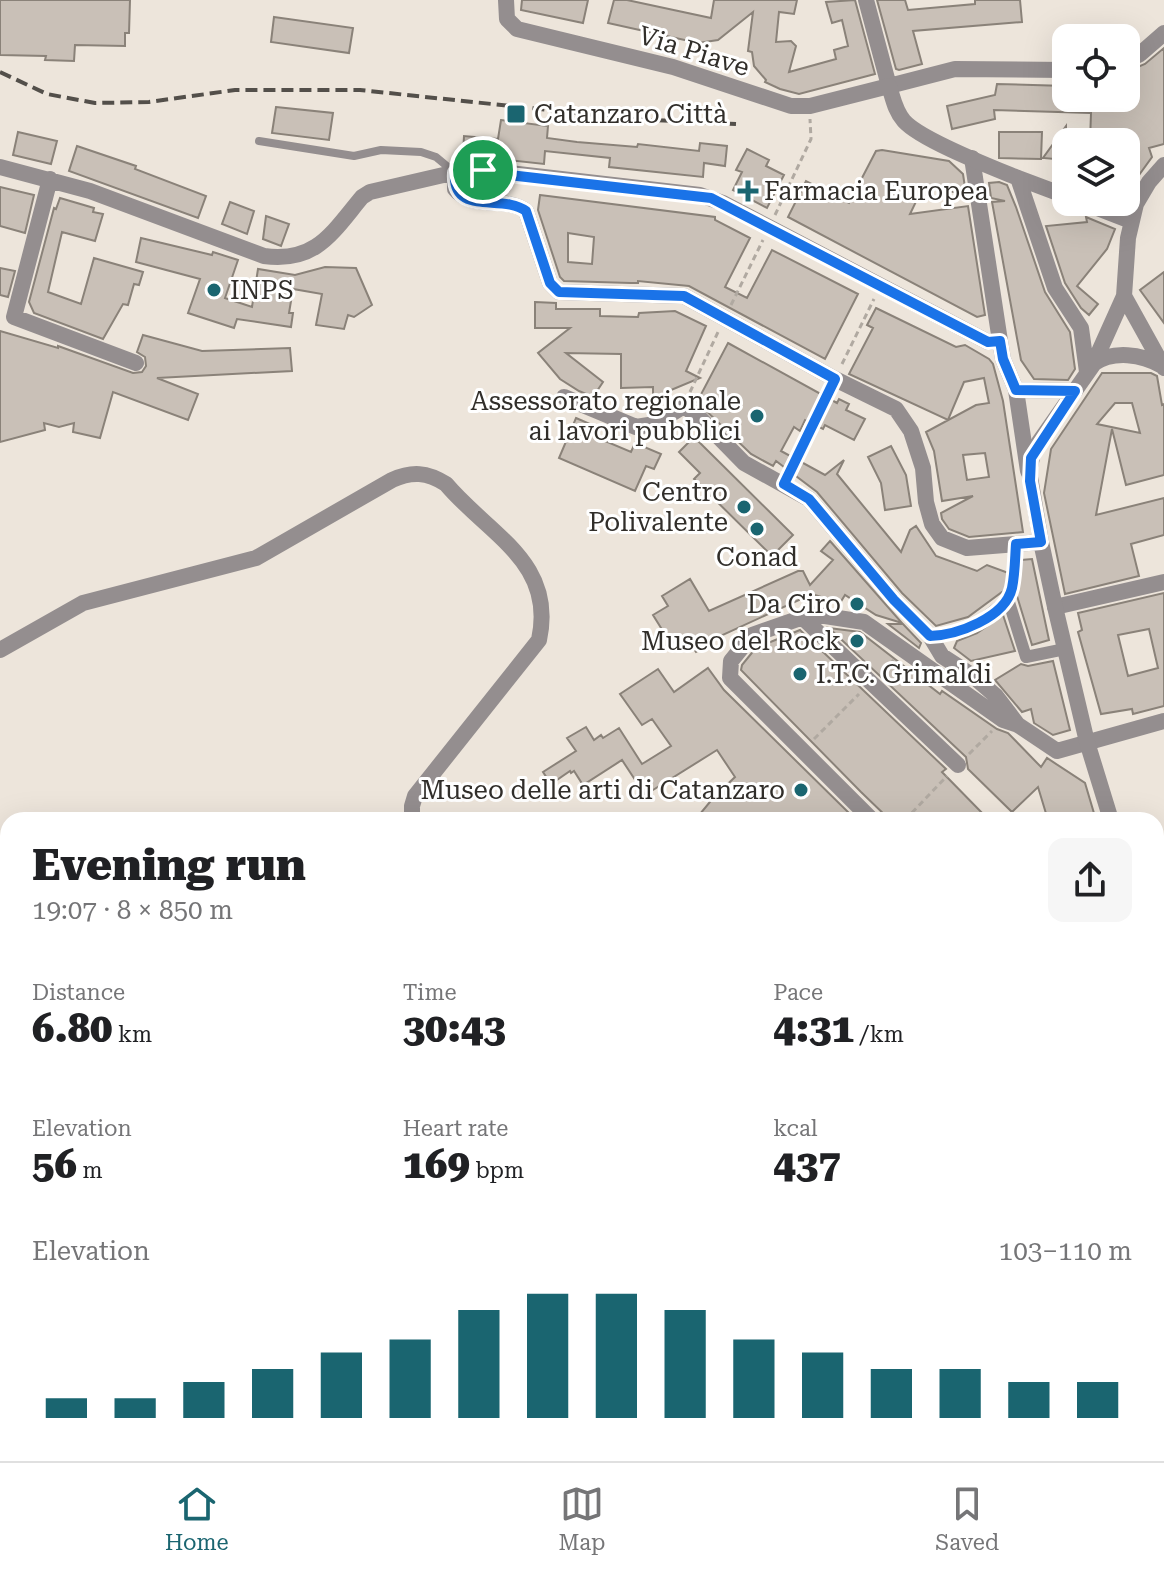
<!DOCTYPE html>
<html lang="en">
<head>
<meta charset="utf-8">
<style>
	:root { --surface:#fff; --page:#f6f6f6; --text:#202124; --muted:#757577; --line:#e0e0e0; --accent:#1a6570 }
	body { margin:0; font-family:"Roboto Serif",serif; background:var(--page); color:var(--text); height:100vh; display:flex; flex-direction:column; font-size:30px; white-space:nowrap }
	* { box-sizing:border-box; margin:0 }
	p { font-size:26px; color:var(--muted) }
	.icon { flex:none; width:44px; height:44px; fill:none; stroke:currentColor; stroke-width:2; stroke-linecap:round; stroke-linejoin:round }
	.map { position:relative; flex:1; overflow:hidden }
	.panel { position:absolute; left:0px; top:812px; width:1164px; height:650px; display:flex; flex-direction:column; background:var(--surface); border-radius:24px 24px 0 0; box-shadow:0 8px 32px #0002 }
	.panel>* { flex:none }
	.tools { position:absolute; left:1052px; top:24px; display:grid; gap:16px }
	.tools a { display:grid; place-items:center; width:88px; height:88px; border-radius:16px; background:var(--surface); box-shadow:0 8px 32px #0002; font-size:40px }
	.pin { position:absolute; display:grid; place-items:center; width:68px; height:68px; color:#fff; margin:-34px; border:4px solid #fff; border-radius:50%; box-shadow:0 2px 8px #0007 }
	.round { display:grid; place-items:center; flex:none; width:84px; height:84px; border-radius:16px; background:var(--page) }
	.overview { display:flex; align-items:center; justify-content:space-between; height:136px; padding:0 32px }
	h1 { font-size:44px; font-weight:800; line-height:60px }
	.figures { display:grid; grid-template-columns:repeat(3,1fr); gap:12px; height:136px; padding:8px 32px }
	.figures div { display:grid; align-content:center }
	.figures b { font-size:40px; font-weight:800 }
	.figures small { font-size:22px; font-weight:400 }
	.figures p { font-size:22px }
	.chart { height:224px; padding:16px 32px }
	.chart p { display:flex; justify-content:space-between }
	.chart svg { width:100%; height:144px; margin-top:8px; stroke:var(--accent); stroke-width:6 }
	.tabs { display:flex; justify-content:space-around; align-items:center; height:112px; border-top:2px solid var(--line); background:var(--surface); font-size:22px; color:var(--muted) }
	.tabs a { display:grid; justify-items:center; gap:4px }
	.tabs .on { color:var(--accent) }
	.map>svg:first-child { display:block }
</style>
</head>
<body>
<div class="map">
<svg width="1164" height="1461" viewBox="0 0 1164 1461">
	<rect width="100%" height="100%" fill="#ede5db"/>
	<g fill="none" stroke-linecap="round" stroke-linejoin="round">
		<path stroke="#43afd5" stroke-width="4" d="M 0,1260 L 8,1268
			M 414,1454 L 422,1461"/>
	</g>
	<path fill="#c9c0b7" stroke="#8a8279" stroke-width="2" fill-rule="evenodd" d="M 0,0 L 130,0 L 129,33 L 125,33 L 125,46 L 75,45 L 74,61 L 45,60 L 46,56 L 0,55 Z
		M 522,0 L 588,0 L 583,23 L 521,10 Z
		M 614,0 L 627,0 L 711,18 L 714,0 L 797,0 L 794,14 L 779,12 L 776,42 L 791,41 L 796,46 L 789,72 L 836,59 L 834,50 L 848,46 L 842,20 L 832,23 L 826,2 L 855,0 L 875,74 L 799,94 L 780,89 L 765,82 L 766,80 L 754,66 L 752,52 L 748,51 L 753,12 L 718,40 L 698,43 L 608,23 Z
		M 877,0 L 905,0 L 908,10 L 975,4 L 975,0 L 1020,0 L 1022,22 L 913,31 L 922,64 L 899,70 L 896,69 Z
		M 274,17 L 353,28 L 349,53 L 271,42 Z
		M 1164,48 L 1164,144 L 1149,148 L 1152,157 L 1126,193 L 1126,142 L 1090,142 L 1091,113 L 994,110 L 995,119 L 952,129 L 947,106 L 995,95 L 997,84 L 1066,86 L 1066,98 L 1126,98 L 1126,72 L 1145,64 Z
		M 276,107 L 333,113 L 329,140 L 272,133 Z
		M 501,120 L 548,126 L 547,138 L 577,142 L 637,147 L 638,144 L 699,151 L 700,143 L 727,146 L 725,166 L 704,163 L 703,177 L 609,167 L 610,158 L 545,151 L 544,164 L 463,155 L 464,136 L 498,139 Z
		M 1066,126 L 1066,160 L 1043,158 Z
		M 18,132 L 57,141 L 51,164 L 13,155 Z
		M 999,132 L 1042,132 L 1041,159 L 999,158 Z
		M 77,146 L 136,166 L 135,169 L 206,196 L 198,218 L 69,171 Z
		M 747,149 L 769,160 L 766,166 L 784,175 L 767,208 L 733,190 L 742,172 L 736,170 Z
		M 882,150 L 949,161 L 963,174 L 966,194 L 923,187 L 910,214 L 968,206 L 985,315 L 977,317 L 788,217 L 806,181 L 849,203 L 876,151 Z
		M 999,182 L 1007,185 L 1016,207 L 1045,292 L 1070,332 L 1075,369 L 1068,380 L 1034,379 L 1021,360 L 992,202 L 1005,201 L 991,198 L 989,183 Z
		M 0,187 L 34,195 L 25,233 L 0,226 Z
		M 540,195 L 715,217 L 715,220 L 750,238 L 725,287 L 747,298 L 772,250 L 858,294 L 825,359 L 689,286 L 638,281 L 638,283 L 631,283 L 564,281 L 560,277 L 538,210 ZM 568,233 L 594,237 L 592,264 L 568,262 Z
		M 60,198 L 94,208 L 93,212 L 103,214 L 95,241 L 62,232 L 48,292 L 81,304 L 94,258 L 143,272 L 139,285 L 134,284 L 128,305 L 123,304 L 103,339 L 34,313 L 29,302 L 54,208 L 56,209 Z
		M 230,202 L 254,211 L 247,234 L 222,224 Z
		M 266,216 L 289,224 L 281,246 L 263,239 Z
		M 1086,217 L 1115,229 L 1107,249 L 1077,286 L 1098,304 L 1089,315 L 1081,308 L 1065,283 L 1046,226 L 1087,222 Z
		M 141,238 L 212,255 L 213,252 L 238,260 L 225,298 L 252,307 L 258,269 L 295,275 L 325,267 L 356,268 L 372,305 L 354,317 L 348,315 L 344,329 L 316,325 L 322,294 L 293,289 L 289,313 L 293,313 L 291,327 L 237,319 L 234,328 L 188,313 L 200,279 L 136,262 Z
		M 0,268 L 15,271 L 8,297 L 0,295 Z
		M 1164,272 L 1164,323 L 1140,290 Z
		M 535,302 L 556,303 L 556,309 L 600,309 L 600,316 L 638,317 L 639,313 L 675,311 L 706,326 L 686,371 L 700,378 L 671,390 L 670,395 L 653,400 L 653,387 L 621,388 L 621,354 L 566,353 L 603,382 L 593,397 L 579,391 L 560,379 L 538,353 L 570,328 L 535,328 Z
		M 876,308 L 956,347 L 965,345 L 989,359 L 993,364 L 1003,401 L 1023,532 L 969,537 L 949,529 L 942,519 L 941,513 L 973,496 L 942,501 L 934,451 L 926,432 L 976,405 L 989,403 L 984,378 L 964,382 L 948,420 L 849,374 L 873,328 L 867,325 ZM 985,453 L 989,477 L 967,480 L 963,455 Z
		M 0,331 L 58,348 L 58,346 L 133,373 L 142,372 L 146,366 L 145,357 L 137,352 L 143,335 L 202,351 L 290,348 L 292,371 L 157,378 L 198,394 L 188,420 L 113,392 L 100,438 L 73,432 L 74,423 L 59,427 L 44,423 L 45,430 L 0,442 Z
		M 728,343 L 837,403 L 839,399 L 849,404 L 846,410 L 865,419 L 854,440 L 825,425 L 823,429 L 805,420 L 800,431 L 794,427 L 781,451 L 825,475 L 844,460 L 837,474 L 901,552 L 910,530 L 916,526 L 936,556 L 977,571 L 987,565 L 1011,574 L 1021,560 L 1032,559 L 1049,640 L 1032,645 L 1017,596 L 1010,590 L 1002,592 L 968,617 L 936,626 L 902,593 L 817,492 L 776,461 L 773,466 L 751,454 L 697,402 Z
		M 1102,373 L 1151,373 L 1157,376 L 1162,405 L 1164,404 L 1164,475 L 1126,485 L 1112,429 L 1096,515 L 1164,498 L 1164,535 L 1131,544 L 1139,576 L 1065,594 L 1044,493 L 1051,449 ZM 1115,403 L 1132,403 L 1140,433 L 1097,424 Z
		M 576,418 L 590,424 L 586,433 L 631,452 L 635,443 L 661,454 L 654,469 L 646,466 L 635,491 L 559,458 Z
		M 694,437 L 793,535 L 772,556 L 694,479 L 700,473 L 679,452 Z
		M 891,446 L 906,475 L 911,506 L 885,510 L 881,483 L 868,457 Z
		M 830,541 L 902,623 L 876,615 L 845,595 L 840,603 L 812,594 L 705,643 L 706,646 L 696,652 L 685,636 L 671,644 L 653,615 L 668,606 L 662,596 L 690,579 L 709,611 L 798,571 L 803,571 L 810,585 L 833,560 L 821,551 Z
		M 1164,593 L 1164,706 L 1133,714 L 1132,709 L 1101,714 L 1078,632 L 1082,630 L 1078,613 ZM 1149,629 L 1158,668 L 1128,676 L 1118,635 Z
		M 1003,615 L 1015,651 L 971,661 L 954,648 L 957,641 L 977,633 Z
		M 888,624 L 903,624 L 921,643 L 919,648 Z
		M 829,628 L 860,632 L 940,694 L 942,691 L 997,729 L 1008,733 L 1041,767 L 1047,758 L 1085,783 L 1096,820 L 1048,820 L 1038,787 L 1012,812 L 968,769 L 966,757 Z
		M 800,630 L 946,769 L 942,772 L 989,820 L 890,820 L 861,792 L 741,670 L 742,665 L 759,644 L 768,643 Z
		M 1053,661 L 1070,730 L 1053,735 L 1034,723 L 1031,709 L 1022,712 L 995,680 L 1021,664 L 1028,666 Z
		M 708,668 L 724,690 L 850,814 L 844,820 L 695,820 L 714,797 L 735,777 L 717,750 L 645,795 L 622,760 L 583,785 L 574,771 L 571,773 L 570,771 L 551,784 L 543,772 L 576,751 L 567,738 L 586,727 L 594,740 L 601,735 L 603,738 L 619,728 L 642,764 L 671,746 L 652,719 L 642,725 L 620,694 L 658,669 L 674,692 Z"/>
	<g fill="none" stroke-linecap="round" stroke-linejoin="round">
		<path stroke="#c7c0b8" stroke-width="16" stroke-dasharray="16 8" stroke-linecap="butt" d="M 1156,1333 L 1164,1324"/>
		<path stroke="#b0a9a1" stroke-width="3" stroke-dasharray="6 4" stroke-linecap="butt" d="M 775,215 L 811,139 L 810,119
			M 731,305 L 763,240
			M 842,364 L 874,299
			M 690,392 L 719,330
			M 790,472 L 828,393
			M 1012,588 L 1015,560
			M 882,671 L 894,660
			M 814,739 L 859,694
			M 969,754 L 992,731
			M 905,820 L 947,776
			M 1156,1304 L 1164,1306
			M 523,1454 L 529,1461"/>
		<path stroke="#948e8f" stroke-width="8" d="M 259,141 L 354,156 L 381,150 L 421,152 L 436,157 L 454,172"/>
		<path stroke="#948e8f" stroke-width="12" d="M 930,636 C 966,635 982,621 1008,599 L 1026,657 L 1065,649"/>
		<path stroke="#948e8f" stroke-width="16" d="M 866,0 L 889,86 L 955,69 L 1066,70
			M 1126,61 L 1140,54 L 1164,33
			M 972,158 L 1000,341 L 1003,359 L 1016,390 L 1028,471
			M 0,167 L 90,191 L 264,256 C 316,263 332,233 362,197 L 370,192 L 465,170 L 483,170 L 700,195 L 723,203 L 988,342 L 1000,341
			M 455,173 L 455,189 C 472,210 505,196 526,211 L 550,283 L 559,292 L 684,296 L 835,379 L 896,409 L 911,431 L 923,468 L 926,502 L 932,524 L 942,538 L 967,548 L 1041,542
			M 50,179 L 14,317 L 136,363
			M 1016,390 L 1075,391
			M 564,397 L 636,427 L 655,424 L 684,406 L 699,417 L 744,463 L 809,499 L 894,600 L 930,636 L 942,656 L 973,676 L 996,696 L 1018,725
			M 1055,607 L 1164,582
			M 802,617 L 958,765
			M 0,650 L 83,603 L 256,558 L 392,480 C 412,471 427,472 446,484 C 489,535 556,562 539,640 L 415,796 L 412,806 L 412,820
			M 872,820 L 730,678 L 731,661 L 752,635 L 812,614 L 864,622 L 1003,720 L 1018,725 L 1057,751 L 1164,721
			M 1156,1085 L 1164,1060
			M 1156,1254 L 1164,1263
			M 1001,1461 L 1006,1454"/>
		<path stroke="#948e8f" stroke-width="16" d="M 506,0 L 507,19 L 517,29 L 673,67 L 791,106 L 810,106 L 889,86 C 893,98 895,111 904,121 C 921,140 991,167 1018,178 L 1055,288 L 1081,328 L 1087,372
			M 1164,165 L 1149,182 L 1136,204 L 1128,238 L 1124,296 L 1164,368
			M 1018,178 L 1066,196
			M 1082,202 L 1131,221
			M 1093,364 C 1113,350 1142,354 1162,366
			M 1111,820 L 1087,742 L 1055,607 L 1041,542 L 1029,471 L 1034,449 L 1093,365 L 1124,296
			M 1156,949 L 1164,966"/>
		<path stroke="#6d6566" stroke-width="16" d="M 1031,1461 L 1042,1454"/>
		<path stroke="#534f4a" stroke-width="4" stroke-dasharray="12 6" stroke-linecap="butt" d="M 0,72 L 47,94 L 95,103 L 149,102 L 235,90 L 360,90 L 633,119 L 736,124
			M 1156,1347 L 1164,1353"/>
	</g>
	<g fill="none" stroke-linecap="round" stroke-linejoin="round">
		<g stroke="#fff" stroke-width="16">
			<path id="route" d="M 465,170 L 711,198 L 988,342 L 1000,341 L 1003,359 L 1016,390 L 1075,391 L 1031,458 L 1030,481 L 1041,542 L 1016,544 C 1015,558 1015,574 1012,588 C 1005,618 957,635 930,636 L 894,600 L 809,499 L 784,484 L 835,379 L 684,296 L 559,292 L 550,283 L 526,211 C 502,193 452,217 455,173 Z"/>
		</g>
		<use href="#route" stroke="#1a73e8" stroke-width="10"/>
	</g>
	<g fill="#1a6570" stroke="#fff" stroke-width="3">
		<rect x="506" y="104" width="20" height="20" rx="4"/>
		<path d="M744 179h8v8h8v8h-8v8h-8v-8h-8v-8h8z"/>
		<circle cx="214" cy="290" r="8"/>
		<circle cx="757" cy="416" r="8"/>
		<circle cx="744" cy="507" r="8"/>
		<circle cx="757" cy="529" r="8"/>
		<circle cx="857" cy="604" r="8"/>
		<circle cx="857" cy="641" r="8"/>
		<circle cx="800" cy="674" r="8"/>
		<circle cx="801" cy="790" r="8"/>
	</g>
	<g text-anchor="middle" stroke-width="6" stroke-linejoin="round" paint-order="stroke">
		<g font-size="26" fill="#312e2a" stroke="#fff">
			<text transform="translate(694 51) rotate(17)" y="9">Via Piave</text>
		</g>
		<g font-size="26" fill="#312e2a" stroke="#fff" text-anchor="end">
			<text x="534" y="123" text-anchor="start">Catanzaro Città</text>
			<text x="764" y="200" text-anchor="start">Farmacia Europea</text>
			<text x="230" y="299" text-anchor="start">INPS</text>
			<text x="741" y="410">Assessorato regionale<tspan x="741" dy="30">ai lavori pubblici</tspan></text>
			<text x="728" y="501">Centro<tspan x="728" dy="30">Polivalente</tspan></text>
			<text x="757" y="566" text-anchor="middle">Conad</text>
			<text x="841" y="613">Da Ciro</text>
			<text x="841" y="650">Museo del Rock</text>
			<text x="816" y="683" text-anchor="start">I.T.C. Grimaldi</text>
			<text x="785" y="799">Museo delle arti di Catanzaro</text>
		</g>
	</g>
</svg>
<div class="tools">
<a><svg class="icon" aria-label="locate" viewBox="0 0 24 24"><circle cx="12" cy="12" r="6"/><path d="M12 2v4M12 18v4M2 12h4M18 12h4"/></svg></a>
<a><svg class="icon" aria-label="layers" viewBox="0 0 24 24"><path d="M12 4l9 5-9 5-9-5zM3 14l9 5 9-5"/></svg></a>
</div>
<div class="pin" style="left:483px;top:170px;background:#1e9e55"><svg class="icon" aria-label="arrive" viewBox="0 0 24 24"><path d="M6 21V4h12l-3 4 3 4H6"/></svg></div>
<section class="panel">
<div class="overview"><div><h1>Evening run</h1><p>19:07 · 8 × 850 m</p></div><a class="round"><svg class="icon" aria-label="share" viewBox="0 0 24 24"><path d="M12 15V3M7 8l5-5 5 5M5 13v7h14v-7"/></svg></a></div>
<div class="figures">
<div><p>Distance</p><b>6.80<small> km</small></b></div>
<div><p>Time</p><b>30:43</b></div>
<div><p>Pace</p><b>4:31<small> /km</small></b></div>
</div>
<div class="figures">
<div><p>Elevation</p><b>56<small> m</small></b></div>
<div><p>Heart rate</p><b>169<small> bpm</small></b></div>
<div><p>kcal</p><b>437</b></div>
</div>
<div class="chart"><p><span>Elevation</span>103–110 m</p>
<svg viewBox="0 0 160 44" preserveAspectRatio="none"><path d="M5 44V38M15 44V38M25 44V33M35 44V29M45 44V24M55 44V20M65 44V11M75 44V6M85 44V6M95 44V11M105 44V20M115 44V24M125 44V29M135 44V29M145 44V33M155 44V33"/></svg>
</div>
</section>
</div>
<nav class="tabs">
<a class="on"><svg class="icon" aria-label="home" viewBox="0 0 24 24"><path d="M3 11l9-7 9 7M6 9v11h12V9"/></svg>Home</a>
<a><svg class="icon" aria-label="map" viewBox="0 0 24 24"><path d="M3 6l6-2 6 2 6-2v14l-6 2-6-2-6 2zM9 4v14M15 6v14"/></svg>Map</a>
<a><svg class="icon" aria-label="saved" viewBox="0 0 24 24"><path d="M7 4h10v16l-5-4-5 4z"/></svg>Saved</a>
</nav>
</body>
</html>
